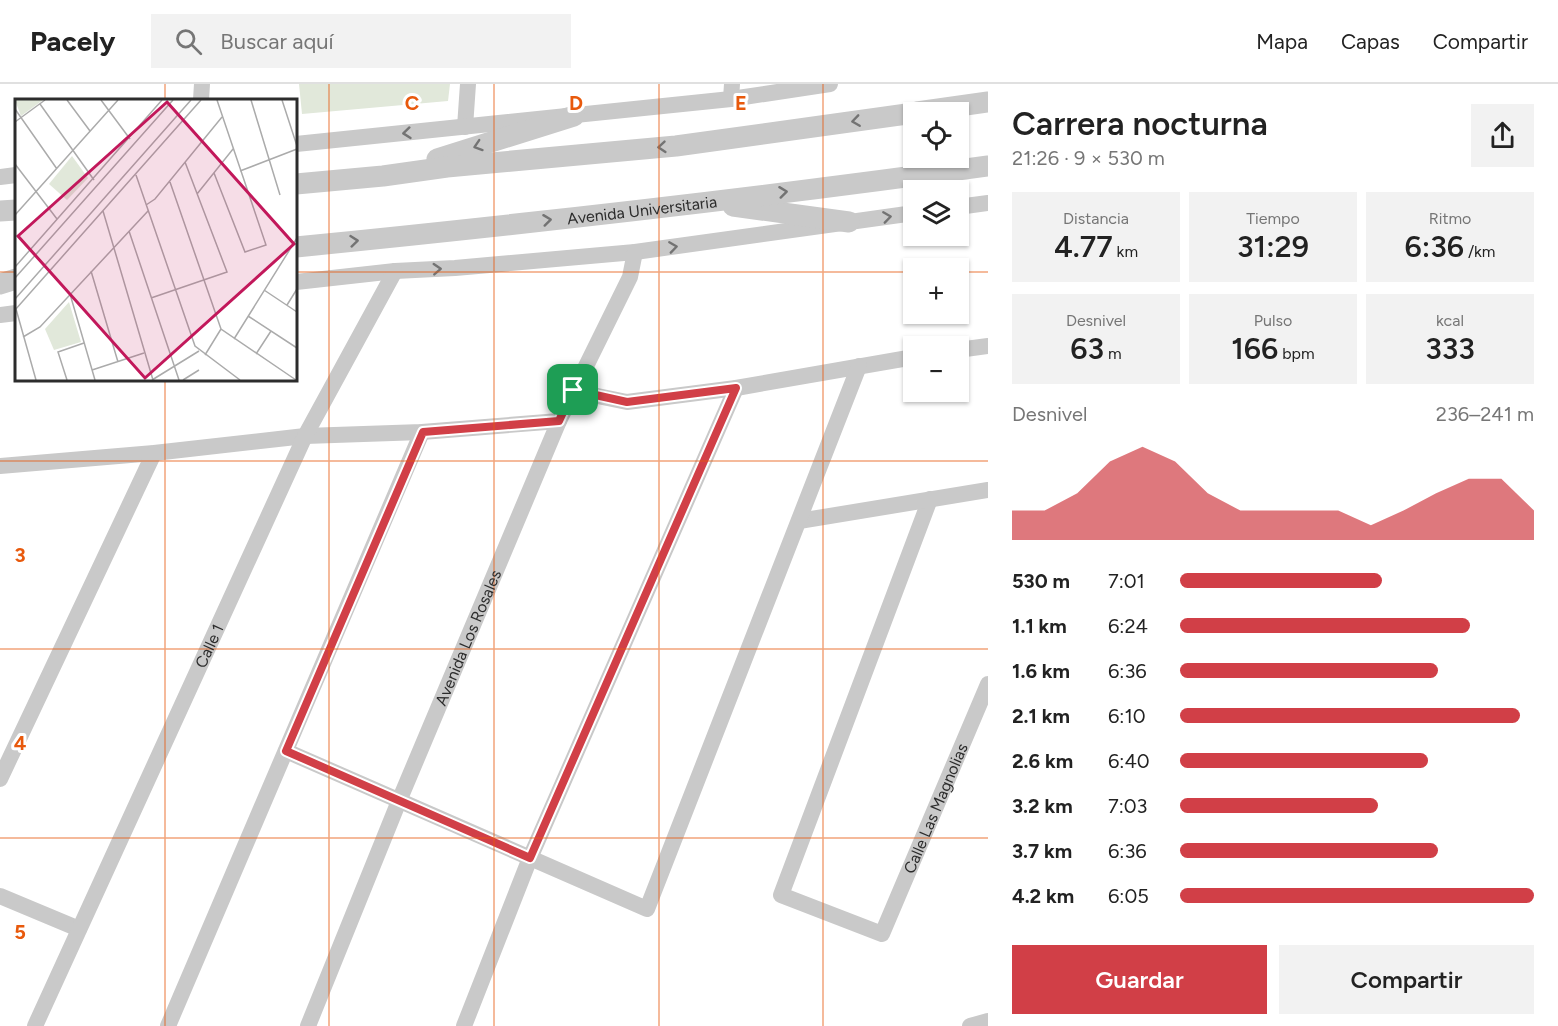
<!DOCTYPE html>
<html lang="es">
<head>
<meta charset="utf-8">
<style>
	:root { --surface:#fff; --page:#f2f2f2; --text:#222; --muted:#767676; --line:#e0e0e0; --accent:#d13f47 }
	body { margin:0; font-family:Figtree,sans-serif; background:var(--page); color:var(--text); height:100vh; display:flex; flex-direction:column; font-size:22px; white-space:nowrap }
	* { box-sizing:border-box; margin:0 }
	p { font-size:20px; color:var(--muted) }
	.icon { flex:none; width:33px; height:33px; fill:none; stroke:currentColor; stroke-width:2; stroke-linecap:round; stroke-linejoin:round }
	.map { position:relative; flex:1; overflow:hidden }
	.panel { display:flex; flex-direction:column; background:var(--surface); width:570px }
	.panel>* { flex:none }
	.fabs { position:absolute; left:903px; top:18px; display:grid; gap:12px }
	.fabs a { display:grid; place-items:center; width:66px; height:66px; border-radius:0px; background:var(--surface); box-shadow:0 2px 4px #0004; font-size:30px }
	.pin { position:absolute; display:grid; place-items:center; width:51px; height:51px; color:#fff; margin:-26px; border-radius:12px; box-shadow:0 3px 9px #0006 }
	.round { display:grid; place-items:center; flex:none; width:63px; height:63px; border-radius:0px; background:var(--page) }
	.summary { display:flex; align-items:center; justify-content:space-between; height:102px; padding:0 24px }
	h1 { font-size:33px; font-weight:600; line-height:45px }
	.stats { display:grid; grid-template-columns:repeat(3,1fr); gap:9px; height:102px; padding:6px 24px }
	.stats div { display:grid; align-content:center; border-radius:0px; background:var(--page); text-align:center }
	.stats b { font-size:30px; font-weight:600 }
	.stats small { font-size:16px; font-weight:400 }
	.stats p { font-size:16px }
	.chart { height:168px; padding:12px 24px }
	.chart p { display:flex; justify-content:space-between }
	.chart svg { width:100%; height:108px; margin-top:6px; fill:var(--accent); opacity:.7 }
	.primary-button { display:flex; gap:12px; margin-top:auto; padding:12px 24px }
	.primary-button a { flex:1; height:69px; border-radius:0px; background:var(--accent); color:#fff; font-size:24px; font-weight:600; line-height:69px; text-align:center }
	.primary-button a+a { background:var(--page); color:var(--text) }
	ul { padding:0 24px; list-style:none; font-size:20px }
	li { display:grid; grid-template-columns:96px 72px 1fr; align-items:center; height:45px }
	li i { height:15px; border-radius:8px; background:var(--accent) }
	header { display:flex; align-items:center; gap:36px; box-sizing:border-box; height:84px; padding:0 30px; background:var(--surface); border-bottom:2px solid var(--line) }
	header strong { font-size:28px }
	nav { display:flex; gap:33px; margin-inline-start:auto; font-size:21px }
	.search { width:420px; height:54px; background:var(--page); display:flex; align-items:center; gap:15px; box-sizing:border-box; padding:0 21px; border-radius:0px; color:var(--muted); font-size:22px }
	main { display:flex; flex:1; min-height:0 }
	.map>svg:first-child { display:block }
</style>
</head>
<body>
<header>
<strong>Pacely</strong>
<div class="search"><svg class="icon" aria-label="search" viewBox="0 0 24 24"><circle cx="10" cy="10" r="6"/><path d="M15 15l6 6"/></svg>Buscar aquí</div>
<nav><a>Mapa</a><a>Capas</a><a>Compartir</a></nav>
</header>
<main>
<div class="map">
<svg width="988" height="942" viewBox="0 0 988 942">
	<rect width="100%" height="100%" fill="#fff"/>
	<path fill="#e1e8da" d="M 299,0 L 450,0 L 448,17 L 302,30 Z"/>
	<g fill="none" stroke-linecap="round" stroke-linejoin="round">
		<g stroke="#c9c9c9" stroke-width="16">
			<path d="M 731,15 L 732,0"/>
			<path d="M 201,16 L 202,0"/>
			<path d="M 465,43 L 468,0"/>
			<path d="M 296,60 L 731,15 L 830,0"/>
			<path d="M 0,93 L 16,91"/>
			<path d="M 958,123 L 988,119"/>
			<path d="M 296,198 L 395,187 L 455,184 L 635,168 L 914,129"/>
			<path d="M 0,231 L 16,229"/>
			<path d="M 958,266 L 988,262"/>
			<path d="M 573,307 L 627,318 L 736,304 L 914,273"/>
			<path d="M 0,382 L 154,369 L 305,352 L 422,348 L 559,337"/>
			<path id="s1" d="M 930,415 L 781,811 L 882,850 L 988,600"/>
			<path d="M 799,437 L 988,406"/>
			<path d="M 286,667 L 647,825 L 859,282"/>
			<path d="M 0,695 L 154,369"/>
			<path d="M 0,812 L 79,845"/>
			<path id="s2" d="M 35,942 L 305,352 L 395,187"/>
			<path d="M 168,942 L 422,348"/>
			<path id="s3" d="M 308,942 L 399,717 L 559,337 L 630,193 L 635,168"/>
			<path d="M 464,942 L 530,774 L 736,304"/>
			<path d="M 970,942 L 988,937"/>
		</g>
		<g stroke="#c9c9c9" stroke-width="21">
			<path d="M 917,28 L 988,18"/>
			<path d="M 437,75 L 574,32"/>
			<path d="M 296,100 L 383,92 L 447,83 L 676,62 L 914,29"/>
			<path d="M 733,122 L 849,138"/>
			<path d="M 0,127 L 16,126"/>
			<path id="s4" d="M 296,163 C 527,140 758,114 988,82"/>
			<path d="M 0,200 L 16,195"/>
		</g>
	</g>
	<defs><path id="oneway-chevron" d="M-2-3.5L2.5 0L-2 3.5" fill="none" stroke-width="1.6" stroke-linecap="round" stroke-linejoin="round" transform="scale(1.5)"/></defs>
	<g stroke="#737373">
		<use href="#oneway-chevron" transform="translate(856 37) rotate(172)"/>
		<use href="#oneway-chevron" transform="translate(407 49) rotate(174)"/>
		<use href="#oneway-chevron" transform="translate(478 62) rotate(162)"/>
		<use href="#oneway-chevron" transform="translate(662 63) rotate(175)"/>
		<use href="#oneway-chevron" transform="translate(783 108) rotate(-7)"/>
		<use href="#oneway-chevron" transform="translate(887 133) rotate(-8)"/>
		<use href="#oneway-chevron" transform="translate(547 136) rotate(-7)"/>
		<use href="#oneway-chevron" transform="translate(354 157) rotate(-6)"/>
		<use href="#oneway-chevron" transform="translate(673 163) rotate(-8)"/>
		<use href="#oneway-chevron" transform="translate(437 185) rotate(-3)"/>
	</g>
	<g fill="none" stroke-linecap="round" stroke-linejoin="round">
		<g stroke="#fff" stroke-width="12">
			<path id="route" d="M 736,304 L 530,774 L 286,667 L 423,348 L 559,337 L 573,306 L 627,318 Z"/>
		</g>
		<use href="#route" stroke="#d13f47" stroke-width="8"/>
	</g>
	<path fill="none" stroke="#e8590c" stroke-width="1.5" stroke-opacity="0.55" d="M 165,0 L 165,16M 329,0 L 329,942M 494,0 L 494,942M 659,0 L 659,942M 823,0 L 823,942M 0,188 L 16,188M 296,188 L 914,188M 958,188 L 988,188M 165,296 L 165,942M 0,377 L 988,377M 0,565 L 988,565M 0,754 L 988,754"/>
	<g text-anchor="middle" stroke-width="6" stroke-linejoin="round" paint-order="stroke">
		<g font-size="16" fill="#2c2c2c" stroke="#fff">
			<text dy="6" stroke="none"><textPath href="#s4" startOffset="348">Avenida Universitaria</textPath></text>
			<text dy="6" stroke="none"><textPath href="#s3" startOffset="420">Avenida Los Rosales</textPath></text>
			<text dy="6" stroke="none"><textPath href="#s2" startOffset="418">Calle 1</textPath></text>
			<text dy="6" stroke="none"><textPath href="#s1" startOffset="668">Calle Las Magnolias</textPath></text>
		</g>
	</g>
	<g transform="translate(15 15)">
		<rect width="282" height="282" fill="#fff"/>
		<path d="M 0,1 L 28,1 L 6,17 ZM 54,203 L 66,243 L 39,251 L 30,230 Z" fill="#e1e8da"/>
		<path d="M 57,57 L 73,79 L 52,101 L 34,85 Z" fill="#e1e8da"/>
		<path fill="none" stroke="#ababab" stroke-width="1.5" d="M 52,1 L 75,32M 86,1 L 115,40M 236,1 L 265,96M 267,1 L 282,47M 25,5 L 79,81M 0,10 L 42,70M 0,23 L 30,1M 0,65 L 42,120M 225,72 L 282,50M 199,74 L 230,153 L 251,146 L 202,1M 121,76 L 180,247 L 225,281M 155,83 L 206,230 L 281,281M 182,95 L 218,50M 131,106 L 140,100 L 207,18M 88,112 L 138,281M 0,116 L 103,1M 114,132 L 164,281M 0,168 L 147,1M 76,172 L 103,263M 0,179 L 158,1M 249,191 L 282,213M 55,195 L 80,281M 136,199 L 212,173 L 170,63M 0,200 L 176,1M 272,206 L 282,190M 1,210 L 21,281M 0,211 L 186,1M 233,217 L 282,249M 8,238 L 25,228 L 133,112M 219,240 L 282,139M 241,255 L 256,232M 190,256 L 206,230M 77,271 L 129,254M 52,281 L 43,253 L 69,244M 137,281 L 184,252M 168,281 L 184,271"/>
		<path fill="#c2185b" fill-opacity="0.15" stroke="#c2185b" stroke-width="3" d="M 152,3 L 279,145 L 130,279 L 3,137 Z"/>
		<rect width="282" height="282" fill="none" stroke="#2c2c2c" stroke-width="3"/>
	</g>
	<g font-size="20" text-anchor="middle" font-weight="bold" fill="#e8590c" stroke="#fff" stroke-width="6" stroke-linejoin="round" paint-order="stroke">
		<text x="412" y="26">C</text>
		<text x="576" y="26">D</text>
		<text x="741" y="26">E</text>
		<text x="20" y="478">3</text>
		<text x="20" y="666">4</text>
		<text x="20" y="855">5</text>
	</g>
</svg>
<div class="fabs">
<a><svg class="icon" aria-label="locate" viewBox="0 0 24 24"><circle cx="12" cy="12" r="6"/><path d="M12 2v4M12 18v4M2 12h4M18 12h4"/></svg></a>
<a><svg class="icon" aria-label="layers" viewBox="0 0 24 24"><path d="M12 4l9 5-9 5-9-5zM3 14l9 5 9-5"/></svg></a>
<a>+</a>
<a>−</a>
</div>
<div class="pin" style="left:573px;top:306px;background:#1e9e55"><svg class="icon" aria-label="arrive" viewBox="0 0 24 24"><path d="M6 21V4h12l-3 4 3 4H6"/></svg></div>
</div>
<section class="panel">
<div class="summary"><div><h1>Carrera nocturna</h1><p>21:26 · 9 × 530 m</p></div><a class="round"><svg class="icon" aria-label="share" viewBox="0 0 24 24"><path d="M12 15V3M7 8l5-5 5 5M5 13v7h14v-7"/></svg></a></div>
<div class="stats">
<div><p>Distancia</p><b>4.77<small> km</small></b></div>
<div><p>Tiempo</p><b>31:29</b></div>
<div><p>Ritmo</p><b>6:36<small> /km</small></b></div>
</div>
<div class="stats">
<div><p>Desnivel</p><b>63<small> m</small></b></div>
<div><p>Pulso</p><b>166<small> bpm</small></b></div>
<div><p>kcal</p><b>333</b></div>
</div>
<div class="chart"><p><span>Desnivel</span>236–241 m</p>
<svg viewBox="0 0 160 44" preserveAspectRatio="none"><path d="M0 44V32L10 32L20 25L30 12L40 6L50 12L60 25L70 32L80 32L90 32L100 32L110 38L120 32L130 25L140 19L150 19L160 32V44z"/></svg>
</div>
<ul>
<li><b>530 m</b>7:01<i style="width:57%"></i></li>
<li><b>1.1 km</b>6:24<i style="width:82%"></i></li>
<li><b>1.6 km</b>6:36<i style="width:73%"></i></li>
<li><b>2.1 km</b>6:10<i style="width:96%"></i></li>
<li><b>2.6 km</b>6:40<i style="width:70%"></i></li>
<li><b>3.2 km</b>7:03<i style="width:56%"></i></li>
<li><b>3.7 km</b>6:36<i style="width:73%"></i></li>
<li><b>4.2 km</b>6:05<i style="width:100%"></i></li>
</ul>
<div class="primary-button"><a>Guardar</a><a>Compartir</a></div>
</section>
</main>
</body>
</html>
